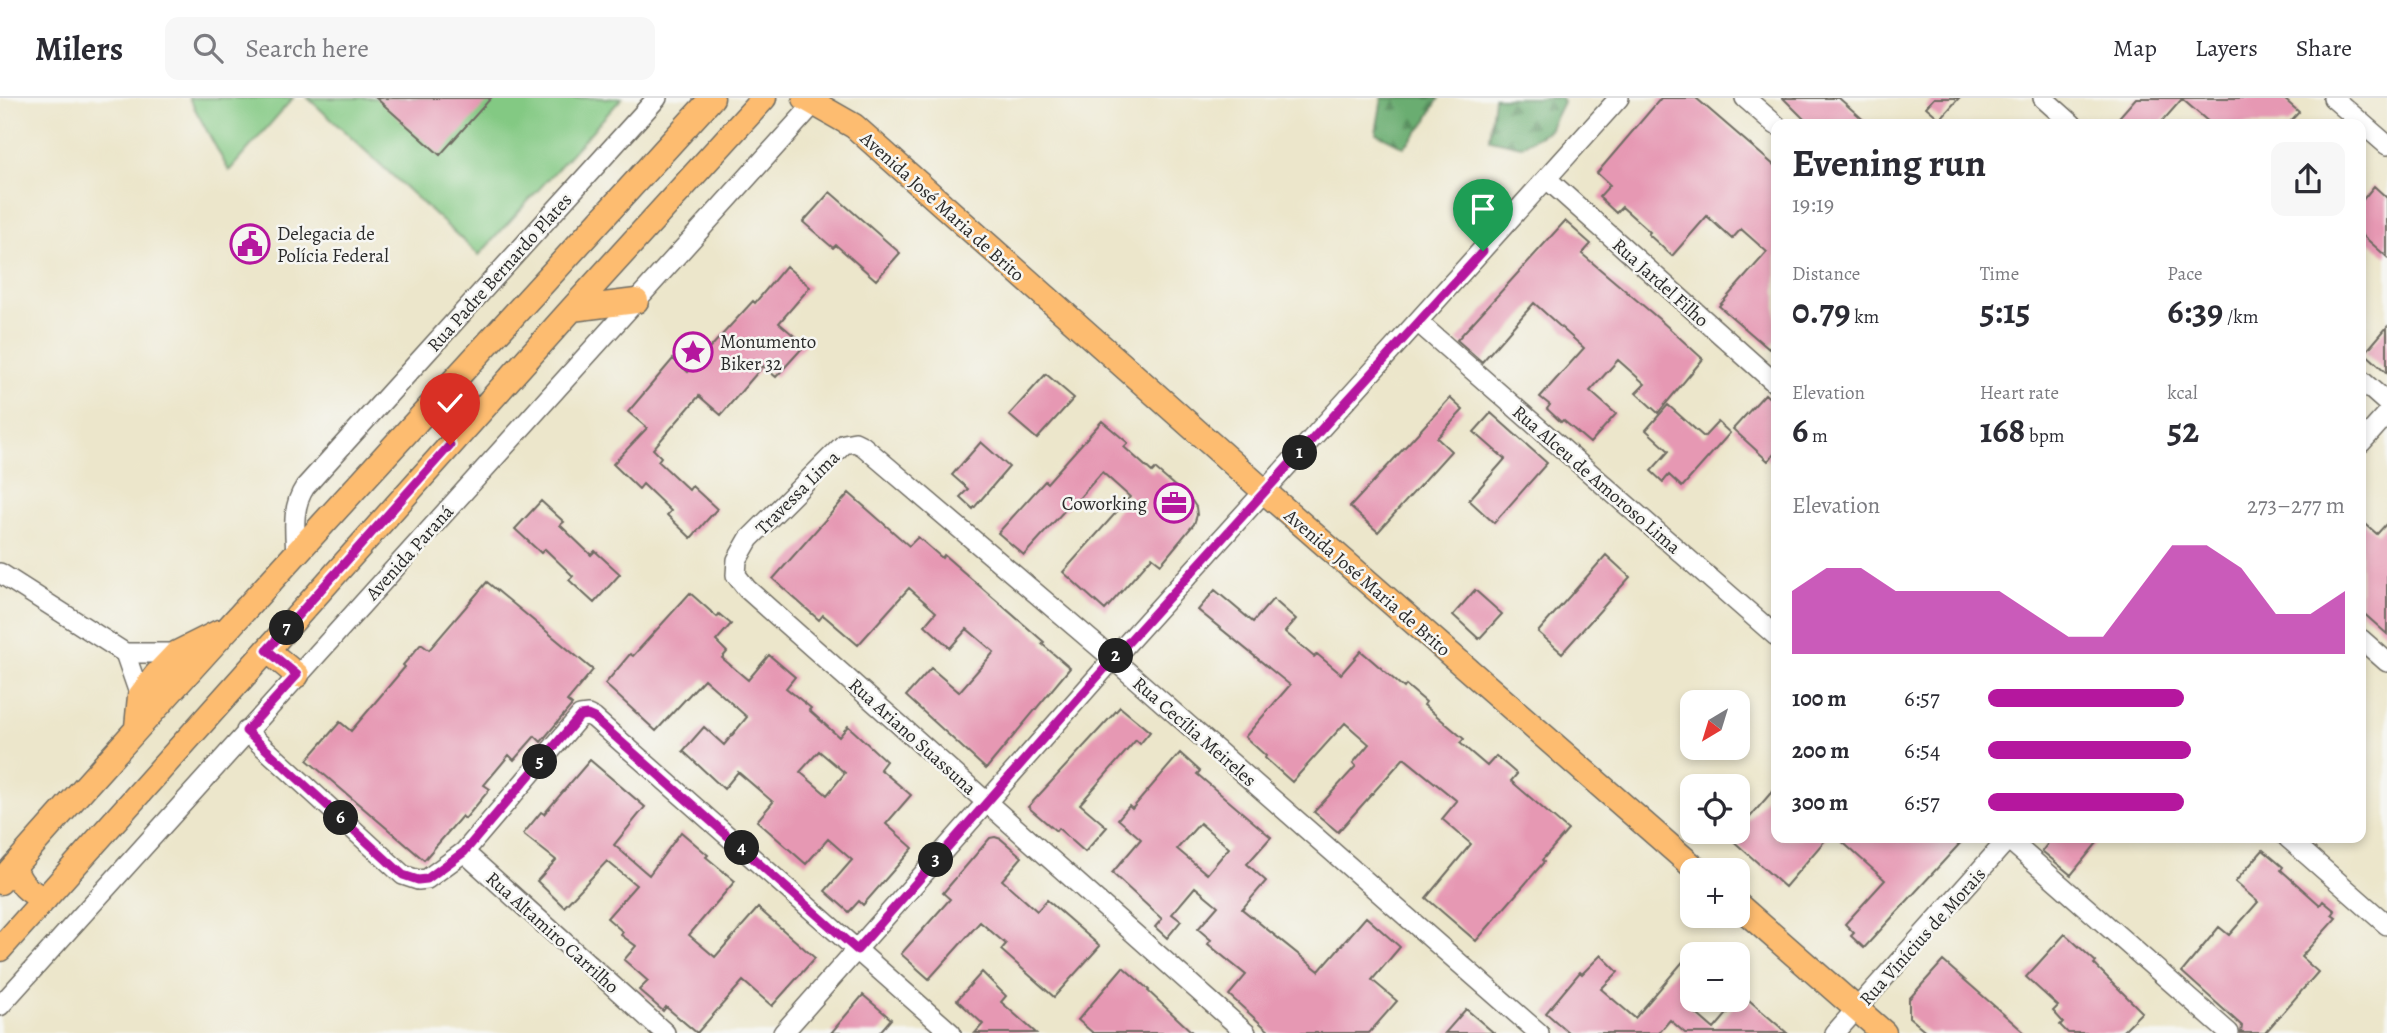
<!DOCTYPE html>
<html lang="en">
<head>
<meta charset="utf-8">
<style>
	:root { --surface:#fff; --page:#f7f7f7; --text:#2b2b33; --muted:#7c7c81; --line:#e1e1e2; --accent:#b5179e }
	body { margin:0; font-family:Alegreya,serif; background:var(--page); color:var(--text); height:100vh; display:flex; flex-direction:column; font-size:26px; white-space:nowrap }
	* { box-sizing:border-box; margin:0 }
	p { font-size:23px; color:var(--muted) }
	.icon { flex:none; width:38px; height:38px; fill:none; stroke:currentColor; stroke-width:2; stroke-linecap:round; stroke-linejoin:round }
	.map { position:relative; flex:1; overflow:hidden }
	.side { position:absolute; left:1771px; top:21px; width:595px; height:724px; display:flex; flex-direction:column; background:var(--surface); border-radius:14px; box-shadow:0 4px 10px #0003 }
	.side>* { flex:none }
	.needle { width:46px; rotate:218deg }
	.controls { position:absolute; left:1680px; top:592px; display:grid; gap:14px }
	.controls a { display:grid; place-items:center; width:70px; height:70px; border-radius:14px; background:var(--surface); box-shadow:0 4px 10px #0003; font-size:35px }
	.pin { position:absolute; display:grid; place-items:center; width:60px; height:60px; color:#fff; margin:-72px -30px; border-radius:50% 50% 50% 0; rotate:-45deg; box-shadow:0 0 7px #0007 }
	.pin .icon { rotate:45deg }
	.km { position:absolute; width:35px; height:35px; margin:-18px; border-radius:50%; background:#222; color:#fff; font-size:19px; line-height:35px; text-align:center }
	.round { display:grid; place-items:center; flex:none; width:74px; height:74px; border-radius:14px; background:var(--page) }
	.overview { display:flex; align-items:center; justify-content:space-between; height:119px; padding:0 21px }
	h1 { font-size:38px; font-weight:700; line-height:52px }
	.figures { display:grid; grid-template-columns:repeat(3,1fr); gap:10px; height:119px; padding:7px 21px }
	.figures div { display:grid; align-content:center }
	.figures b { font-size:35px; font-weight:700 }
	.figures small { font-size:19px; font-weight:400 }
	.figures p { font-size:19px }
	.chart { height:196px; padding:14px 21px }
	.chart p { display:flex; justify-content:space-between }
	.chart svg { width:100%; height:126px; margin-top:7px; fill:var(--accent); opacity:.7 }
	ul { padding:0 21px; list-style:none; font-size:23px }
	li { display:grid; grid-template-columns:112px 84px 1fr; align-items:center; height:52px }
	li i { height:18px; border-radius:9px; background:var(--accent) }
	header { display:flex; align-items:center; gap:42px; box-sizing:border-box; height:98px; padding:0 35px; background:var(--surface); border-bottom:2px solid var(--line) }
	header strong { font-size:33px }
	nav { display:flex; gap:38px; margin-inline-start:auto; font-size:24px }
	.search { width:490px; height:63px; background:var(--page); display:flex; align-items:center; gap:18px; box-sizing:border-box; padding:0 24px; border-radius:14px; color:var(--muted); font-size:26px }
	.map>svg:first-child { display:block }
</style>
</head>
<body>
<header>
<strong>Milers</strong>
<div class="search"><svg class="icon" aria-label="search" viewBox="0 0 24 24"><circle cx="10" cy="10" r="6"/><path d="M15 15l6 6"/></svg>Search here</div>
<nav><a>Map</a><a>Layers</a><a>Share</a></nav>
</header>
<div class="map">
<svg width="2387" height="935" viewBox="0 0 2387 935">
	<defs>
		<pattern id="forest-firs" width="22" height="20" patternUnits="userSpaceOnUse" patternTransform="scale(1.75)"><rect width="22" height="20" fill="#6aad71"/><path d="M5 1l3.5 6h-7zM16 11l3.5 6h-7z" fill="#578d5d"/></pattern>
	</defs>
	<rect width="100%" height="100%" fill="#f6f6f2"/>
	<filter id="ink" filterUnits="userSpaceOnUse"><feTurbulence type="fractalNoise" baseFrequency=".0143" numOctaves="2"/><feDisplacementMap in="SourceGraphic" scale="14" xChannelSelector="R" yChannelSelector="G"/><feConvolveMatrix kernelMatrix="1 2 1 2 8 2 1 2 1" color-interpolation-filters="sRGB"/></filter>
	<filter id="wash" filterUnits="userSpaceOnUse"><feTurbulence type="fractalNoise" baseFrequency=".00686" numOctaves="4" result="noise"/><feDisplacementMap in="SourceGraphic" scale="28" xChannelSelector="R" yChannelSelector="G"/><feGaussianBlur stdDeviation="1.57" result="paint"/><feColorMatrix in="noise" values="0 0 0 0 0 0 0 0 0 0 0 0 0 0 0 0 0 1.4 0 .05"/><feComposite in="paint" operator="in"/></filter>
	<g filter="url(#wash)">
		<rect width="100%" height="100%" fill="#ece6cb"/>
		<path fill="#83c983" stroke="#577a57" stroke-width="2" d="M 189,0 L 293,0 L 229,73 Z
			M 308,0 L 622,0 L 479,157 Z"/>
		<path fill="url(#forest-firs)" stroke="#4a6c4e" stroke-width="2" d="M 1382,0 L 1439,0 L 1424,27 L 1404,49 L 1376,35 Z
			M 1494,0 L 1561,0 L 1563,4 L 1549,32 L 1521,48 L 1489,41 Z"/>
		<g id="blocks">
			<path fill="#e698b3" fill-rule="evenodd" d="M 376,0 L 491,0 L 440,57 Z
				M 1661,0 L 1696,0 L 1776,69 L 1776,243 L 1769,251 L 1719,208 L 1767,154 L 1741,131 L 1732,141 L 1707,118 L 1672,158 L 1648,136 L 1650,134 L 1622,109 L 1616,115 L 1599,99 L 1610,87 L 1597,75 Z
				M 1783,0 L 1839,0 L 1868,26 L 1809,26 Z
				M 1934,0 L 1959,0 L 1940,21 L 1926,9 Z
				M 2136,0 L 2283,0 L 2299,14 L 2288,26 L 2211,26 L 2182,1 L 2160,26 L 2113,26 Z
				M 2374,88 L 2387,100 L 2387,159 L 2361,136 L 2361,104 Z
				M 830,94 L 900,155 L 876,182 L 836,147 L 833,150 L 803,124 Z
				M 1565,123 L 1591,146 L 1582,156 L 1659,221 L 1703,261 L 1658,315 L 1636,295 L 1645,286 L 1618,262 L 1590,293 L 1616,316 L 1590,345 L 1563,322 L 1561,324 L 1547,311 L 1550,307 L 1540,299 L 1584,250 L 1534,205 L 1482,264 L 1457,242 Z
				M 786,168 L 810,189 L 779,225 L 805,247 L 776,279 L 763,268 L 721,317 L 699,298 L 653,351 L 661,359 L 658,363 L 689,392 L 692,388 L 717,411 L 691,440 L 667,417 L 671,413 L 643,386 L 639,391 L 613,366 L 647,330 L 628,314 L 673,261 L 688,274 L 753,203 L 755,205 Z
				M 2387,229 L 2387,275 L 2365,255 Z
				M 1046,276 L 1074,300 L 1037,341 L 1009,317 Z
				M 1765,296 L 1776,306 L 1776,354 L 1768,363 L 1733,331 Z
				M 1450,300 L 1463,312 L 1437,340 L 1451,353 L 1378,434 L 1350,409 Z
				M 1668,307 L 1704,339 L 1718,324 L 1730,335 L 1682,389 L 1669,377 L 1663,384 L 1651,373 L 1669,353 L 1646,332 Z
				M 1491,315 L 1547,365 L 1494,425 L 1469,402 L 1505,361 L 1474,334 Z
				M 1102,323 L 1128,345 L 1124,349 L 1152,374 L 1155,371 L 1192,403 L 1196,409 L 1197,417 L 1194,426 L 1161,466 L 1152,459 L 1105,512 L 1063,474 L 1130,399 L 1102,374 L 1076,404 L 1074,402 L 1024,457 L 998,435 L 1045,383 L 1047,385 Z
				M 981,344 L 1009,369 L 973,411 L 960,399 L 968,391 L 952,377 Z
				M 849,395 L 909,448 L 918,439 L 942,460 L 944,457 L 1044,544 L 1042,546 L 1070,570 L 986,671 L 906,598 L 931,570 L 959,594 L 994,554 L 967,531 L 950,550 L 925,527 L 936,514 L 909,490 L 858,547 L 823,517 L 819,522 L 773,481 Z
				M 541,403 L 564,424 L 560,427 L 591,457 L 595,453 L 620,476 L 594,505 L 569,482 L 573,478 L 545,451 L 541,455 L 515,431 Z
				M 2361,422 L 2377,436 L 2387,425 L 2387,536 L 2361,513 Z
				M 1606,457 L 1630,479 L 1562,555 L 1538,534 Z
				M 487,484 L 593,572 L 567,603 L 572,607 L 541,644 L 535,638 L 514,662 L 509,657 L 484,687 L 490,691 L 465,721 L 462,718 L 424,762 L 307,662 L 340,624 L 351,633 L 405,569 L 403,567 L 421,546 L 429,552 Z
				M 1215,492 L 1253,524 L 1273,501 L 1296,521 L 1285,534 L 1314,559 L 1317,556 L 1341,576 L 1361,553 L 1404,590 L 1406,587 L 1426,604 L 1424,607 L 1464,641 L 1460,645 L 1487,668 L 1496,658 L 1517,676 L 1511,683 L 1568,732 L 1542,762 L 1544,764 L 1476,843 L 1426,800 L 1471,746 L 1442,721 L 1457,703 L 1404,660 L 1338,734 L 1314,714 L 1356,668 L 1353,665 L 1369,646 L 1345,625 L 1292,684 L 1265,660 L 1266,658 L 1245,639 L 1290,587 L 1198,512 Z
				M 1475,492 L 1502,516 L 1479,541 L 1453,517 Z
				M 690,495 L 717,519 L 719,516 L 731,526 L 716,543 L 727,554 L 722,560 L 748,582 L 769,557 L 795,579 L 786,590 L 811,610 L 809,612 L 839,639 L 848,628 L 886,663 L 880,671 L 911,697 L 886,726 L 913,750 L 863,807 L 859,803 L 849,814 L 825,793 L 852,762 L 828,741 L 806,766 L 757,723 L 773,704 L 738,674 L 724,691 L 683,653 L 704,629 L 724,647 L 747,619 L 704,581 L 656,633 L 605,586 L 630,556 L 633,558 ZM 819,653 L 845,675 L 827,697 L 800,674 Z
				M 1120,609 L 1150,634 L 1140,646 L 1136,642 L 1080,706 L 1107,729 L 1085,754 L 1058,730 L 1056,733 L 1028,709 Z
				M 1180,655 L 1200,673 L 1197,676 L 1271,739 L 1247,766 L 1266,783 L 1242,811 L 1319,873 L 1366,819 L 1400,849 L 1372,882 L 1397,903 L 1369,935 L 1271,935 L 1229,897 L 1246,877 L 1208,846 L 1211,842 L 1198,831 L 1218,808 L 1195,789 L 1172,816 L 1181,823 L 1167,840 L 1155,829 L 1162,821 L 1112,775 L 1141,741 L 1118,721 L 1129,708 L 1132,711 ZM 1200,725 L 1229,750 L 1207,776 L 1177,751 Z
				M 590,662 L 645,709 L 614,747 L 649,777 L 681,734 L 708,757 L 706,759 L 735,783 L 689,837 L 715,859 L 758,810 L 815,860 L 772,908 L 743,883 L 697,935 L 666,909 L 663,913 L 639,892 L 648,883 L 624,862 L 636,848 L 621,837 L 623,834 L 607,820 L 636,787 L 607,763 L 564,809 L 537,783 L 556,762 L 523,736 L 541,714 L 544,716 Z
				M 1776,689 L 1776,740 L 1827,740 L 1785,789 L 1731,741 Z
				M 995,739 L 1001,741 L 1022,759 L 1002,782 L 1037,813 L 1047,802 L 1100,848 L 1054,899 L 1001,852 L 1006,846 L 980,824 L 929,881 L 901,856 L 950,801 L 943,795 L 990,740 Z
				M 1838,740 L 1965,740 L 1864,850 L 1851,838 L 1854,835 L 1845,826 L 1885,782 Z
				M 2052,740 L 2101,740 L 2071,777 L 2042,753 Z
				M 2263,752 L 2283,769 L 2281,772 L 2320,807 L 2323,803 L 2335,813 L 2332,817 L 2336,820 L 2301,859 L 2318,874 L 2265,935 L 2241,935 L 2242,928 L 2182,874 L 2219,829 L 2229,837 L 2258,804 L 2235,784 Z
				M 2065,836 L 2096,864 L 2094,866 L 2142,914 L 2121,935 L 2068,935 L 2060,927 L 2063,924 L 2053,913 L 2058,908 L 2026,879 Z
				M 1692,853 L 1692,896 L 1684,905 L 1714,931 L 1743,897 L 1787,935 L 1685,935 L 1670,922 L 1659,935 L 1569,935 L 1546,915 L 1580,874 L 1582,876 L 1601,857 L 1618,874 L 1601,891 L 1635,920 Z
				M 1943,863 L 2025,935 L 1928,935 L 1909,919 L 1909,901 Z
				M 1123,869 L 1149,892 L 1148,893 L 1193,935 L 1093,935 L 1078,922 Z
				M 982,874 L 1006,898 L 1001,904 L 1036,935 L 975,935 L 983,926 L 957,902 Z
				M 863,897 L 891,921 L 879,935 L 831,935 Z
				M 1466,911 L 1494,935 L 1445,935 Z"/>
		</g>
	</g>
	<g filter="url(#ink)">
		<use href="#blocks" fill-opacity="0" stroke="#6f6c63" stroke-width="2"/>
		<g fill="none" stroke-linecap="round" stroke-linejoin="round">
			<g stroke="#6f6c63" stroke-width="22">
				<path id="minor" d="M 1745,0 L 1776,27
					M 2043,0 L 2072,26
					M 2333,0 L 2387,47
					M 1547,81 L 1776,286
					M 1419,225 L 1776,538
					M 2361,282 L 2387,305
					M 2361,345 L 2387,316
					M 296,457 C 295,433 291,410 305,389 L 657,0
					M 0,475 L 125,555 L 177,555
					M 2361,541 L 2387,564
					M 125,555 L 140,598
					M 246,633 L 403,777 L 418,782 L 427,781 L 464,754 L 665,935
					M 2007,740 L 2229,935
					M 2288,740 L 2387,827
					M 464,754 L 580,618 L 588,617 L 594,620 L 951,935
					M 0,908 L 819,0
					M 783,935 L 1113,561 L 1619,0
					M 1246,935 L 747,491 L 736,477 L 737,462 L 749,441 L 844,346 L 855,344 L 863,348 L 1113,561 L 1539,935
					M 1835,935 L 2009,740"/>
			</g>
			<g stroke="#6f6c63" stroke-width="27">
				<path id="major" d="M 805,0 L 854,28 L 1265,394 L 1697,772
					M 572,211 L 636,203
					M 267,552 L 297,577
					M 137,629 L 140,598 L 156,577 L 177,555 L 219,534
					M 14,768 C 19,786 28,794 45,801
					M 0,784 C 234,520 475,261 712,0
					M 1738,807 L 1884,935
					M 0,851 L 572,211 L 764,0"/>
			</g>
			<use href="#minor" stroke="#fff" stroke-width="19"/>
			<use href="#major" stroke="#fdbc6f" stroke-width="24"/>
		</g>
	</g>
	<g fill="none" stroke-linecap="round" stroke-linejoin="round" filter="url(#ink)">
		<g stroke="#fff" stroke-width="14">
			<path id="route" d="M 450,347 L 267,552 L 297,577 L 246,633 L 403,777 L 418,782 L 427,781 L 464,754 L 580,618 L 587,617 L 594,620 L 857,852 L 1113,561 L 1483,153"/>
		</g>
		<use href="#route" stroke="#b5179e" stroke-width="9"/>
	</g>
	<defs>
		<g id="civic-ring" transform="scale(2.0125)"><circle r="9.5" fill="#f6f6f2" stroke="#b5179e" stroke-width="1.5"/><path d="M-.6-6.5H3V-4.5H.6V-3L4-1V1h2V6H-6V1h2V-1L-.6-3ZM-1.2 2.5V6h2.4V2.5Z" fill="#b5179e"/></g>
		<g id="sight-ring" transform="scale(2.0125)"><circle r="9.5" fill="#f6f6f2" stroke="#b5179e" stroke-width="1.5"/><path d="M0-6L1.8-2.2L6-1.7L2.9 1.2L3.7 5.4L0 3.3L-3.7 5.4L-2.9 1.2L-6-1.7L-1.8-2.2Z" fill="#b5179e"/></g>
		<g id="office-ring" transform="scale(2.0125)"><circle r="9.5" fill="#f6f6f2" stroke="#b5179e" stroke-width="1.5"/><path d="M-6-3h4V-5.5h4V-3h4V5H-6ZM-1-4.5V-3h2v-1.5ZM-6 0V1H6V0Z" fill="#b5179e"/></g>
	</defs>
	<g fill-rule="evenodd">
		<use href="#civic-ring" x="250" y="146"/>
		<use href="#sight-ring" x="693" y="254"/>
		<use href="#office-ring" x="1174" y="405"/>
	</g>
	<g text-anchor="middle" stroke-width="5" stroke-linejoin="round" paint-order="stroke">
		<g font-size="19" fill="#2b2b2b" stroke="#f6f6f2">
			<text transform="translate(943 108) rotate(42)" y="7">Avenida José Maria de Brito</text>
			<text transform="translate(499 174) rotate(-48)" y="7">Rua Padre Bernardo Plates</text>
			<text transform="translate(1661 184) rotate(42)" y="7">Rua Jardel Filho</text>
			<text transform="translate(1597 381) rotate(41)" y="7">Rua Alceu de Amoroso Lima</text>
			<text transform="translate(797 394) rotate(-45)" y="7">Travessa Lima</text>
			<text transform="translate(409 454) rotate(-48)" y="7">Avenida Paraná</text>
			<text transform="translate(1368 484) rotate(41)" y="7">Avenida José Maria de Brito</text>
			<text transform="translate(1195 633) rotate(41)" y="7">Rua Cecília Meireles</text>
			<text transform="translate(913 638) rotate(42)" y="7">Rua Ariano Suassuna</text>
			<text transform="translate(553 834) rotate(42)" y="7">Rua Altamiro Carrilho</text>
			<text transform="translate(1922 838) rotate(-48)" y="7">Rua Vinícius de Morais</text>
		</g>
		<g font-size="19" fill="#2b2b2b" stroke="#f6f6f2" text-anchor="start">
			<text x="277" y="142">Delegacia de<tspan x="277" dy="22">Polícia Federal</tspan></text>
			<text x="720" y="250">Monumento<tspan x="720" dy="22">Biker 32</tspan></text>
			<text x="1147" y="412" text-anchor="end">Coworking</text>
		</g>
	</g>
</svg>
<div class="controls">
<a><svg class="needle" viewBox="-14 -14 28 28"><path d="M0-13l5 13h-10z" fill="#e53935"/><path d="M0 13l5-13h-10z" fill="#7c7c81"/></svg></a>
<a><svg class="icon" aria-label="locate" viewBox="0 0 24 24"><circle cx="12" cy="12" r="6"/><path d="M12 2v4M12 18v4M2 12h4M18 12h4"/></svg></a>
<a>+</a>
<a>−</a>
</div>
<div class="pin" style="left:1483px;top:153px;background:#1e9e55"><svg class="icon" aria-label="arrive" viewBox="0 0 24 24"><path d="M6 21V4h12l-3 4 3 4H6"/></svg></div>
<div class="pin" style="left:450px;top:347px;background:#d93025"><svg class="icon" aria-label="check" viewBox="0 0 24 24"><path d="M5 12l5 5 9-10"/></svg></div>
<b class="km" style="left:1300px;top:355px">1</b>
<b class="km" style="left:1116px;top:558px">2</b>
<b class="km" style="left:936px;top:762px">3</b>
<b class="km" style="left:742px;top:750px">4</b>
<b class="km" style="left:540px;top:664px">5</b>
<b class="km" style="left:341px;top:720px">6</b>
<b class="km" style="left:287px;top:530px">7</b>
<section class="side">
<div class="overview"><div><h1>Evening run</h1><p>19:19</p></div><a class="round"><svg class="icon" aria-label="share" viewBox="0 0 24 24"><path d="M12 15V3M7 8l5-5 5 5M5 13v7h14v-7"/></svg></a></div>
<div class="figures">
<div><p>Distance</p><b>0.79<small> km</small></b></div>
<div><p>Time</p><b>5:15</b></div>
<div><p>Pace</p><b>6:39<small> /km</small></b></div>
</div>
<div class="figures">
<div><p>Elevation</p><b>6<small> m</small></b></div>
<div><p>Heart rate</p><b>168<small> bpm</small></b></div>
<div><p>kcal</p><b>52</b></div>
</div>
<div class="chart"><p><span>Elevation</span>273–277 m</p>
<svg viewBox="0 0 160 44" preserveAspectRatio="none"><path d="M0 44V22L10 14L20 14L30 22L40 22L50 22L60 22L70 30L80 38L90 38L100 22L110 6L120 6L130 14L140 30L150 30L160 22V44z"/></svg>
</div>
<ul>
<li><b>100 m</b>6:57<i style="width:55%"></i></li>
<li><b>200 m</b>6:54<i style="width:57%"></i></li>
<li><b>300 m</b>6:57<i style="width:55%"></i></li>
</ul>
</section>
</div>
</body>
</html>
